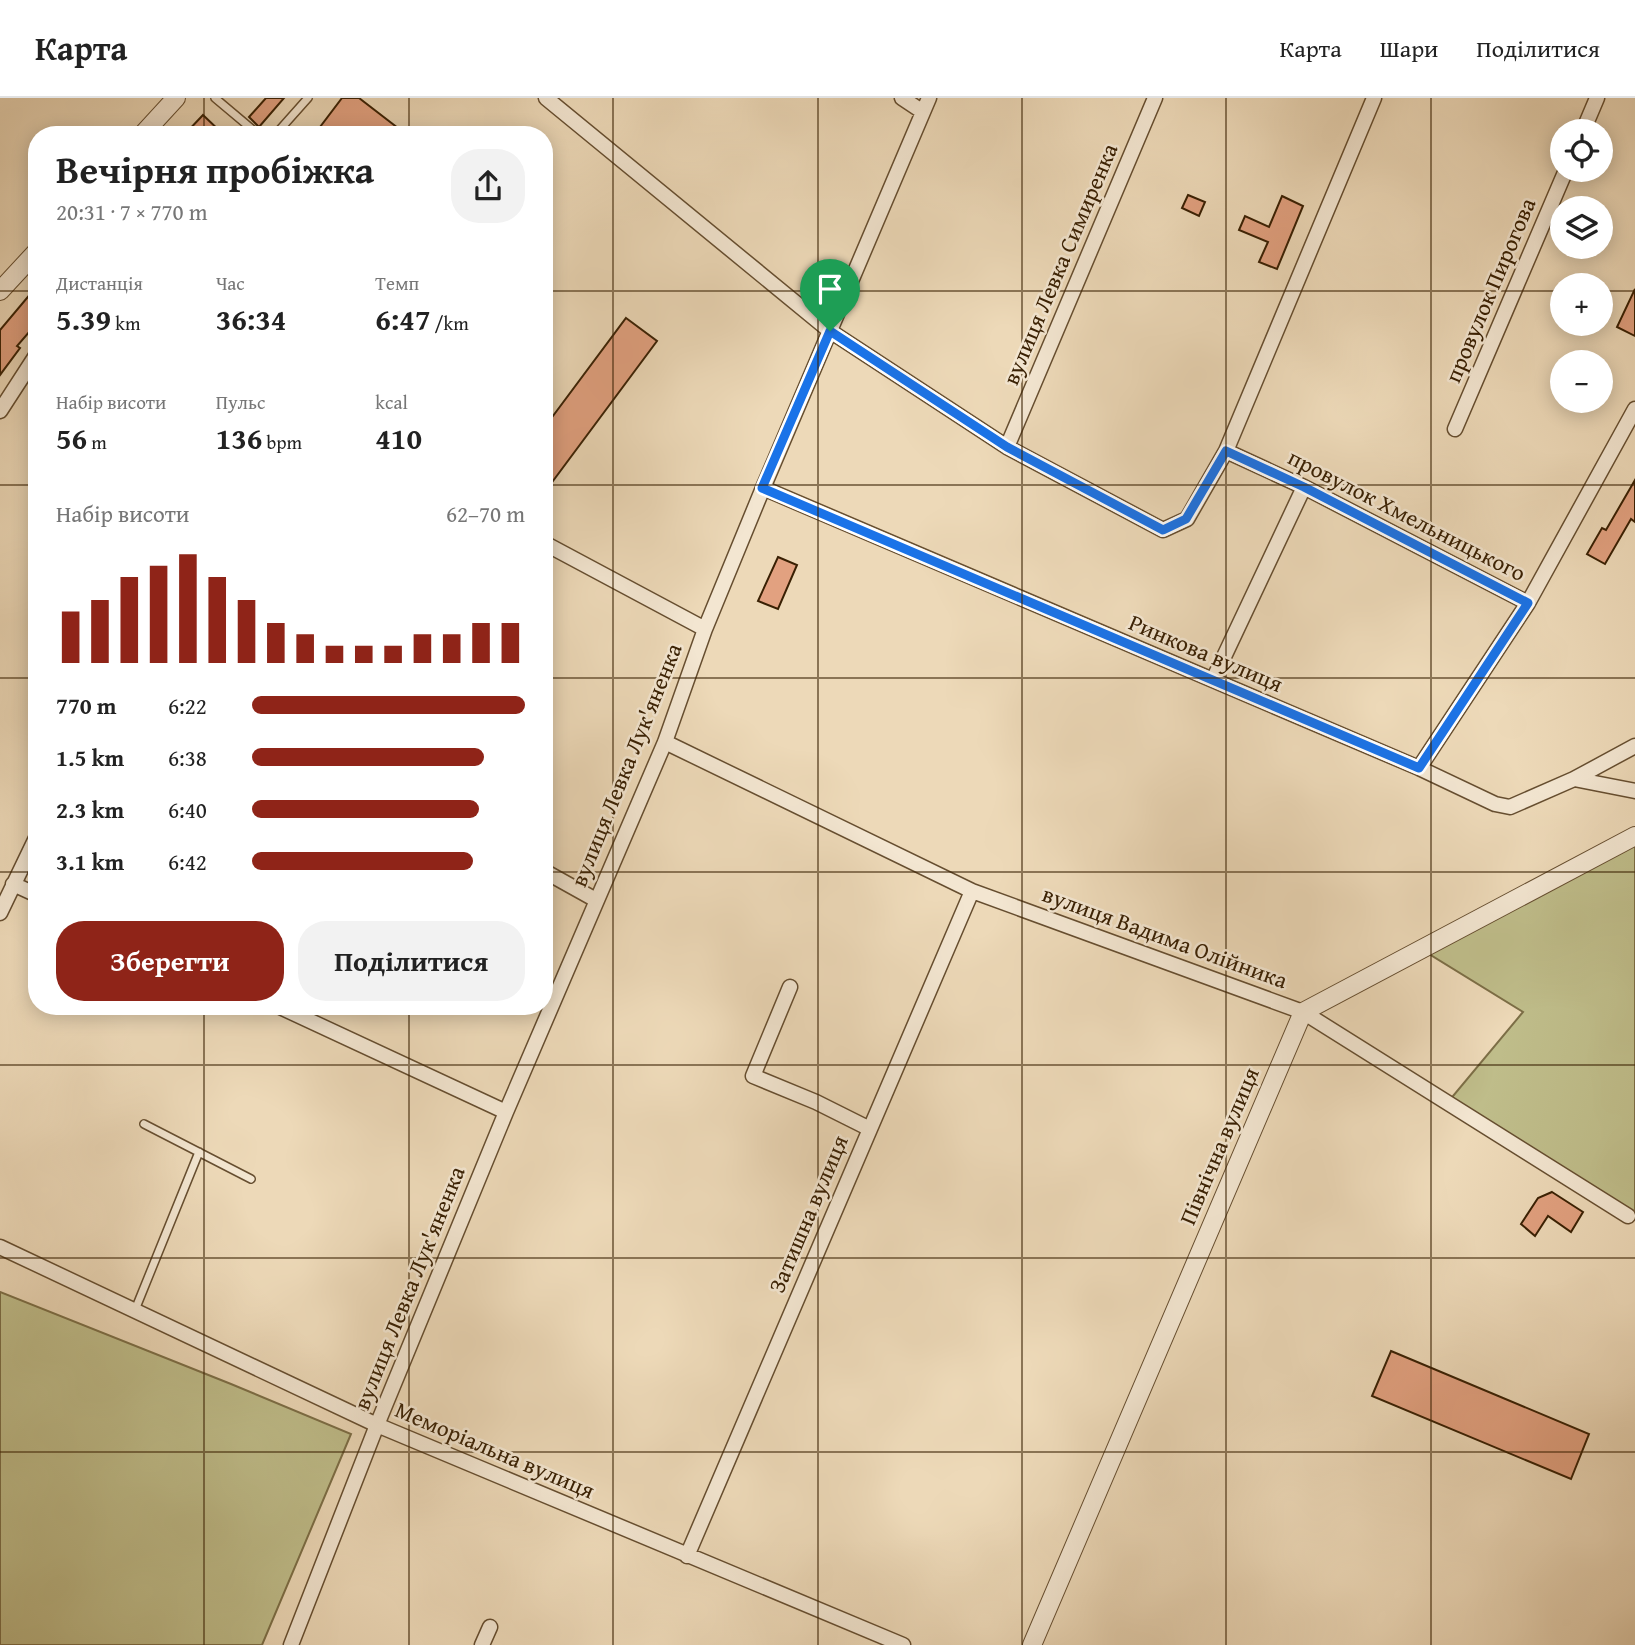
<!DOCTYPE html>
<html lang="uk">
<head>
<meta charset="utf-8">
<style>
	:root { --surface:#fff; --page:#f2f2f2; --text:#222; --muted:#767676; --line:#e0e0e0; --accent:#8f2418 }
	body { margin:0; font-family:"Gentium Book Plus",serif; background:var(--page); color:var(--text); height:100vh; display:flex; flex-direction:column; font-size:26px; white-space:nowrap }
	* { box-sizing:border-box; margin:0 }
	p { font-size:23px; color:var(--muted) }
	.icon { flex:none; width:38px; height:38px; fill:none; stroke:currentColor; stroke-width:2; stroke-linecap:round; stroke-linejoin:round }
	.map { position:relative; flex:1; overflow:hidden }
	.drawer { position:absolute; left:28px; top:28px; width:525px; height:889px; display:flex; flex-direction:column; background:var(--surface); border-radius:28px; box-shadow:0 4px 18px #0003 }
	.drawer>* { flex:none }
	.fabs { position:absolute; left:1550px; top:21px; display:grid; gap:14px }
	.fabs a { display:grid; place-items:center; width:63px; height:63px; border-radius:50%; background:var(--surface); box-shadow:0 4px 18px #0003; font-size:35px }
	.pin { position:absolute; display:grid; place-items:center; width:60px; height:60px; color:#fff; margin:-72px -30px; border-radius:50% 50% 50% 0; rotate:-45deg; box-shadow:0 0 7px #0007 }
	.pin .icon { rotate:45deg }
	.round { display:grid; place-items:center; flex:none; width:74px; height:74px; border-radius:28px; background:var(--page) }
	.head { display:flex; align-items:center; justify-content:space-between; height:119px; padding:0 28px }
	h1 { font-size:38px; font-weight:700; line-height:52px }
	.metrics { display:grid; grid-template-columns:repeat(3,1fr); gap:10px; height:119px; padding:7px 28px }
	.metrics div { display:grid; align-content:center }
	.metrics b { font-size:30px; font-weight:700 }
	.metrics small { font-size:19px; font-weight:400 }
	.metrics p { font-size:19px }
	.chart { height:196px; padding:14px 28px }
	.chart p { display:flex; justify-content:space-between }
	.chart svg { width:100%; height:126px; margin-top:7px; stroke:var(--accent); stroke-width:6 }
	.primary-button { display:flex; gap:14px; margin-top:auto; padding:14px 28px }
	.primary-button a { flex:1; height:80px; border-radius:28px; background:var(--accent); color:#fff; font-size:28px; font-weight:700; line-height:80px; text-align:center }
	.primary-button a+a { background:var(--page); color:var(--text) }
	ul { padding:0 28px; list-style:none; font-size:23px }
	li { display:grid; grid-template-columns:112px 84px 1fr; align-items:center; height:52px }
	li i { height:18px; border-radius:9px; background:var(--accent) }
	header { display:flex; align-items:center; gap:42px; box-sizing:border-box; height:98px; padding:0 35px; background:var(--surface); border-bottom:2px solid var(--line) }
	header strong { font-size:33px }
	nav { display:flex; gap:38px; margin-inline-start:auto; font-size:24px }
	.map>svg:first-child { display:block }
</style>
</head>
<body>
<header>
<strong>Карта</strong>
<nav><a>Карта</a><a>Шари</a><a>Поділитися</a></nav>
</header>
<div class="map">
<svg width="1635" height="1547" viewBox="0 0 1635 1547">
	<rect width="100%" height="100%" fill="#edd9b8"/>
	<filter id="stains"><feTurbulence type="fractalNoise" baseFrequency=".00286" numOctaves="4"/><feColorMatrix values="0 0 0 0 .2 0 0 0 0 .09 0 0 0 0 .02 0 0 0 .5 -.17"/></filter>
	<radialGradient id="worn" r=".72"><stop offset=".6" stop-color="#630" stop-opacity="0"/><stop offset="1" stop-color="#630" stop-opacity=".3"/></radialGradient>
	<path fill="#bfbd8a" stroke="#7c6e46" stroke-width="2" d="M 1635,738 L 1635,1113 L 1630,1118 L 1448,1004 L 1523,914 L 1421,851 Z
		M 0,1194 L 231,1286 L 351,1336 L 262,1547 L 0,1547 Z"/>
	<path fill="#e2a180" stroke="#392003" stroke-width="2" d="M 266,0 L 284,0 L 259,29 L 249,19 Z
		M 342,0 L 359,0 L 407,37 L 314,37 Z
		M 203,17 L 224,37 L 184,37 Z
		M 1188,97 L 1205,104 L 1199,118 L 1182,110 Z
		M 1282,98 L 1303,108 L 1277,171 L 1259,164 L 1268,144 L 1239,132 L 1245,118 L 1269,129 Z
		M 37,188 L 37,225 L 17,248 L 20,250 L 0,277 L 0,232 Z
		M 1635,191 L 1635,238 L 1617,229 Z
		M 626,220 L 657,243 L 544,395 L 544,330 Z
		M 1635,382 L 1635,424 L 1631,421 L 1605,466 L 1587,456 L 1602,430 L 1606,432 Z
		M 778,459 L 797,467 L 778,511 L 758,503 Z
		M 1552,1094 L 1583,1114 L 1571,1134 L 1548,1118 L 1535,1138 L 1521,1126 L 1538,1100 Z
		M 1391,1253 L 1589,1336 L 1571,1381 L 1372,1298 Z"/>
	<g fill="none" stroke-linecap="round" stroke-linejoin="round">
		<g stroke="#664e30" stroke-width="10">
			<path id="service" d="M 215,0 L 259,37
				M 275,37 L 308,0
				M 144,1026 L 251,1081
				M 135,1212 L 199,1054"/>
		</g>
		<g stroke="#664e30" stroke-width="17">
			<path id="minor" d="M 546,0 L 830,233 L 1007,349 L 1163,432 L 1187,421 L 1226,353 L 1374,0
				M 902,0 L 923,14
				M 1583,33 L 1597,0
				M 0,313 L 37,256
				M 1455,331 L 1566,72
				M 1007,349 L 1155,0
				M 1226,353 L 1304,389 L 1528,505
				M 763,390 L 1419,670 L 1495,706 L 1510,709 L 1574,681 L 1635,693
				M 544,445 L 705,531
				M 1213,582 L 1304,389
				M 665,644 L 972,793 L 1303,914 L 1628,1118
				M 1419,670 L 1528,505 L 1635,311
				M 1574,681 L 1635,648
				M 544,773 L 596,802
				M 13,786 L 37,797
				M 0,815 L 37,738
				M 790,889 L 753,978 L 816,1004 L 870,1031
				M 278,908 L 506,1014
				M 0,1149 L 377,1327 L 903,1547
				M 687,1458 L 972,793
				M 291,1547 L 377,1327 L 506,1014 L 665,644 L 705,531 L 763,390 L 929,0
				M 482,1547 L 490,1529"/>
		</g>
		<g stroke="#664e30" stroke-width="20">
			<path id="tertiary" d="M 142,37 L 176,0
				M 0,193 L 37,153
				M 1032,1547 L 1303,914 L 1635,738"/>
		</g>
		<use href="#service" stroke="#f3e6d1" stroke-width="7"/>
		<use href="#minor" stroke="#f3e6d1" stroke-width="14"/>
		<use href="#tertiary" stroke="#f3e6d1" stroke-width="18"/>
	</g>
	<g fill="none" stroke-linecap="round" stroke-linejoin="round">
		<g stroke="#fff" stroke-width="14">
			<path id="route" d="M 830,233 L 1007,349 L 1163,432 L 1186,421 L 1226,353 L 1304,389 L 1528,505 L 1419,670 L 762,390 Z"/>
		</g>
		<use href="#route" stroke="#1a73e8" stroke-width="9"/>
	</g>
	<path fill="none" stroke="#392003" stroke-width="2" stroke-opacity="0.55" d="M 204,0 L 204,37M 409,0 L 409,37M 613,0 L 613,1547M 818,0 L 818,1547M 1022,0 L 1022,1547M 1226,0 L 1226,1547M 1431,0 L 1431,1547M 0,193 L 37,193M 544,193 L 1563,193M 1601,193 L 1635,193M 0,387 L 37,387M 544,387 L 1635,387M 0,580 L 37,580M 544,580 L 1635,580M 0,774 L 37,774M 544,774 L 1635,774M 204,908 L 204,1547M 409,908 L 409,1547M 0,967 L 1635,967M 0,1160 L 1635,1160M 0,1354 L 1635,1354"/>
	<g text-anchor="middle" stroke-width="5" stroke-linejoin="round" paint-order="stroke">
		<g font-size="23" fill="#392003" stroke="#f3e6d1">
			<text transform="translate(1060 166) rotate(-67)" y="8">вулиця Левка Симиренка</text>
			<text transform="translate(1490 192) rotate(-67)" y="8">провулок Пирогова</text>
			<text transform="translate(1407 417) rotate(27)" y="8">провулок Хмельницького</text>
			<text transform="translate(1206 555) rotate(23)" y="8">Ринкова вулиця</text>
			<text transform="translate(626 667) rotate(-68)" y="8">вулиця Левка Лук'яненка</text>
			<text transform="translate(1165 839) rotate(20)" y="8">вулиця Вадима Олійника</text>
			<text transform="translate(1219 1048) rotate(-67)" y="8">Північна вулиця</text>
			<text transform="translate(808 1116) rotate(-67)" y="8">Затишна вулиця</text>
			<text transform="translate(409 1190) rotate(-68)" y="8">вулиця Левка Лук'яненка</text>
			<text transform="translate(495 1352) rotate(23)" y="8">Меморіальна вулиця</text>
		</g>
	</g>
	<rect width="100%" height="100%" filter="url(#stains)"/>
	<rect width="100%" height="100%" fill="url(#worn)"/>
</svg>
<div class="fabs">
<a><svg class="icon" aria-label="locate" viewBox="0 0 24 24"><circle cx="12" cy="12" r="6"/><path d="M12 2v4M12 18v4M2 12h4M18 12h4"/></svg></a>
<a><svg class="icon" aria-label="layers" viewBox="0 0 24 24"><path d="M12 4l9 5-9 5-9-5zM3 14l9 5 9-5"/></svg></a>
<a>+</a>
<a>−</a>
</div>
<div class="pin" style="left:830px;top:233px;background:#1e9e55"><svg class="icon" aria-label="arrive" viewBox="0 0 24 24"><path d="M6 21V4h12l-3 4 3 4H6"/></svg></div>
<section class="drawer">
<div class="head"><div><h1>Вечірня пробіжка</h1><p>20:31 · 7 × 770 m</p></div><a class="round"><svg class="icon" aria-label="share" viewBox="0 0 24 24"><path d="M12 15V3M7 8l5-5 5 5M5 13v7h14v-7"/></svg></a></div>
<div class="metrics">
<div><p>Дистанція</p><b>5.39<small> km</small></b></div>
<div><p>Час</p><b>36:34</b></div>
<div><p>Темп</p><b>6:47<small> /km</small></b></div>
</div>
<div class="metrics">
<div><p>Набір висоти</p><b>56<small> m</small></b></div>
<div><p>Пульс</p><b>136<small> bpm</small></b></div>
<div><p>kcal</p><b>410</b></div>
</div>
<div class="chart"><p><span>Набір висоти</span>62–70 m</p>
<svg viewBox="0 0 160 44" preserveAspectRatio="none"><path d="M5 44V26M15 44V22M25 44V14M35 44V10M45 44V6M55 44V14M65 44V22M75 44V30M85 44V34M95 44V38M105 44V38M115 44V38M125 44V34M135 44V34M145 44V30M155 44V30"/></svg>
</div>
<ul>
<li><b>770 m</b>6:22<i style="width:100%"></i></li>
<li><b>1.5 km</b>6:38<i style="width:85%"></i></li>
<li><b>2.3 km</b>6:40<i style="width:83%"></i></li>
<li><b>3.1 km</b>6:42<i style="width:81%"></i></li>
</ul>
<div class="primary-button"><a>Зберегти</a><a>Поділитися</a></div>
</section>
</div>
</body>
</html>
